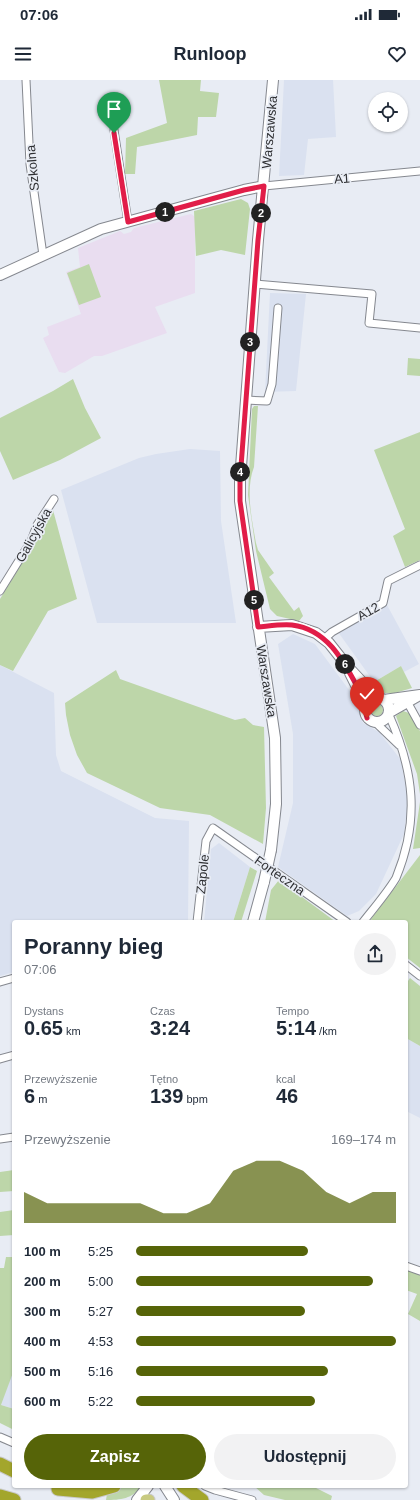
<!DOCTYPE html>
<html lang="pl">
<head>
<meta charset="utf-8">
<style>
	:root { --surface:#fff; --page:#f2f2f3; --text:#1f2937; --muted:#747a83; --accent:#566408 }
	body { margin:0; font-family:Helvetica,sans-serif; background:var(--page); color:var(--text); height:100vh; display:flex; flex-direction:column; font-size:15px; white-space:nowrap }
	* { box-sizing:border-box; margin:0 }
	p { font-size:13px; color:var(--muted) }
	.icon { flex:none; width:22px; height:22px; fill:none; stroke:currentColor; stroke-width:2; stroke-linecap:round; stroke-linejoin:round }
	.map { position:relative; flex:1; overflow:hidden }
	.sheet { position:absolute; left:12px; top:840px; width:396px; height:568px; display:flex; flex-direction:column; background:var(--surface); border-radius:4px; box-shadow:0 1px 3px #0004 }
	.sheet>* { flex:none }
	.fabs { position:absolute; left:368px; top:12px; display:grid; gap:8px }
	.fabs a { display:grid; place-items:center; width:40px; height:40px; border-radius:50%; background:var(--surface); box-shadow:0 1px 3px #0004; font-size:20px }
	.pin { position:absolute; display:grid; place-items:center; width:34px; height:34px; color:#fff; margin:-41px -17px; border-radius:50% 50% 50% 0; rotate:-45deg; box-shadow:0 0 4px #0007 }
	.pin .icon { rotate:45deg }
	.km { position:absolute; width:20px; height:20px; margin:-10px; border-radius:50%; background:#222; color:#fff; font-size:11px; line-height:20px; text-align:center }
	.round { display:grid; place-items:center; flex:none; width:42px; height:42px; border-radius:21px; background:var(--page) }
	.headline { display:flex; align-items:center; justify-content:space-between; height:68px; padding:0 12px }
	h1 { font-size:22px; font-weight:700; line-height:30px }
	.metrics { display:grid; grid-template-columns:repeat(3,1fr); gap:6px; height:68px; padding:4px 12px }
	.metrics div { display:grid; align-content:center }
	.metrics b { font-size:20px; font-weight:700 }
	.metrics small { font-size:11px; font-weight:400 }
	.metrics p { font-size:11px }
	.chart { height:112px; padding:8px 12px }
	.chart p { display:flex; justify-content:space-between }
	.chart svg { width:100%; height:72px; margin-top:4px; fill:var(--accent); opacity:.7 }
	.button { display:flex; gap:8px; margin-top:auto; padding:8px 12px }
	.button a { flex:1; height:46px; border-radius:24px; background:var(--accent); color:#fff; font-size:16px; font-weight:700; line-height:46px; text-align:center }
	.button a+a { background:var(--page); color:var(--text) }
	ul { padding:0 12px; list-style:none; font-size:13px }
	li { display:grid; grid-template-columns:64px 48px 1fr; align-items:center; height:30px }
	li i { height:10px; border-radius:5px; background:var(--accent) }
	.status { display:flex; justify-content:space-between; align-items:center; height:28px; padding:0 20px; background:var(--surface); direction:ltr }
	.status svg { height:11px; fill:currentColor }
	header { display:flex; justify-content:space-between; align-items:center; height:52px; padding:0 12px; background:var(--surface); font-size:18px; font-weight:700 }
	.map>svg:first-child { display:block }
</style>
</head>
<body>
<div class="status"><b>07:06</b><svg viewBox="0 0 49 12"><path d="M0 12V9h3v3zM5 12V6h3v6zM10 12V3h3v9zM15 12V0h3v12zM26 1h20v11H26zM47 4h2v5h-2z"/></svg></div>
<header><svg class="icon" aria-label="menu" viewBox="0 0 24 24"><path d="M4 6h16M4 12h16M4 18h16"/></svg>Runloop<svg class="icon" aria-label="heart" viewBox="0 0 24 24"><path d="M12 20l-8-8c-3-5 5-10 8-4 3-6 11-1 8 4z"/></svg></header>
<div class="map">
<svg width="420" height="1420" viewBox="0 0 420 1420">
	<rect width="100%" height="100%" fill="#e8ecf4"/>
	<path fill="#dae1f0" d="M 284,0 L 333,0 L 336,57 L 308,59 L 304,95 L 279,96 Z
		M 270,213 L 306,214 L 296,311 L 265,312 Z
		M 190,369 L 220,371 L 221,441 L 236,543 L 97,543 L 61,410 L 139,378 L 156,374 Z
		M 387,525 L 419,584 L 404,592 L 401,586 L 374,602 L 338,552 Z
		M 293,554 L 315,564 L 355,618 L 363,643 L 379,652 L 401,680 L 408,721 L 404,754 L 376,814 L 359,831 L 347,836 L 278,787 L 293,723 L 293,654 L 278,564 Z
		M 0,585 L 54,613 L 56,675 L 61,691 L 155,738 L 189,741 L 188,842 L 14,842 L 14,892 L 0,896 Z
		M 219,763 L 250,787 L 233,842 L 204,842 L 211,769 Z
		M 406,958 L 420,966 L 420,1038 L 406,1031 Z
		M 14,1287 L 14,1329 L 1,1325 Z"/>
	<path fill="#e9ddf0" d="M 191,134 L 195,137 L 195,213 L 155,227 L 167,253 L 102,276 L 94,276 L 65,293 L 59,292 L 43,258 L 49,255 L 47,247 L 81,234 L 66,192 L 80,187 L 78,168 L 120,151 L 124,154 L 131,152 L 134,148 Z"/>
	<path fill="#bdd6a9" d="M 159,0 L 201,0 L 200,11 L 219,13 L 216,37 L 198,37 L 197,55 L 137,67 L 135,94 L 125,94 L 126,58 L 167,43 Z
		M 241,119 L 248,123 L 250,129 L 245,175 L 221,170 L 196,176 L 194,131 Z
		M 89,184 L 101,217 L 79,225 L 67,193 Z
		M 408,278 L 420,279 L 420,296 L 407,295 Z
		M 73,299 L 85,328 L 101,358 L 60,380 L 13,400 L 0,371 L 0,338 L 53,311 Z
		M 254,326 L 258,326 L 254,387 C 245,410 252,440 256,463 L 258,470 L 274,493 L 269,497 L 294,531 L 299,527 L 303,536 L 299,541 L 277,536 L 270,529 L 256,471 L 248,415 L 252,329 Z
		M 420,352 L 420,480 L 405,487 L 393,456 L 405,449 L 374,370 Z
		M 53,430 L 77,519 L 48,531 L 13,591 L 0,585 L 0,519 L 38,457 L 41,447 Z
		M 401,586 L 412,608 L 395,613 L 384,613 L 374,602 Z
		M 116,590 L 120,599 L 235,640 L 245,638 L 253,645 L 264,647 L 266,728 L 263,764 L 210,735 L 160,728 L 87,693 L 77,675 L 70,655 L 66,635 L 65,623 Z
		M371 630a6 6 0 1 1 12 0a6 6 0 1 1-12 0Z
		M 403,631 L 409,633 L 420,651 L 420,714 L 417,694 L 396,636 Z
		M 420,722 L 420,768 L 413,769 Z
		M 420,775 L 420,888 L 406,877 L 406,842 L 372,842 L 371,839 Z
		M 250,787 L 257,791 L 241,842 L 233,842 Z
		M 279,800 L 336,842 L 265,842 L 271,810 Z
		M 410,898 L 420,906 L 420,966 L 406,958 L 406,904 Z
		M 14,1090 L 14,1111 L 0,1112 L 0,1092 Z
		M 14,1130 L 14,1155 L 0,1156 L 0,1132 Z
		M 6,1177 L 14,1177 L 14,1290 L 1,1325 L 14,1329 L 14,1350 L 0,1343 L 0,1188 L 4,1188 Z
		M 406,1189 L 420,1194 L 420,1241 L 408,1234 L 417,1214 L 406,1210 Z
		M 121,1406 L 141,1406 C 133,1419 120,1420 106,1420 L 107,1414 Z
		M 254,1406 L 312,1406 L 332,1416 L 331,1420 L 285,1420 L 264,1415 Z"/>
	<g fill="none" stroke-linecap="round" stroke-linejoin="round">
		<g stroke="#85888f" stroke-width="9">
			<path id="street" d="M 26,0 L 30,84 L 43,175
				M 114,50 L 128,142
				M 264,106 L 420,91
				M 255,204 L 372,214 L 369,243 L 420,248
				M 246,320 L 267,321 L 272,304 L 278,228
				M 0,511 L 31,461 L 37,445 L 54,419
				M 324,559 L 332,552 L 383,523 L 388,501 L 420,485
				M 405,618 L 420,645
				M 376,643 L 399,665
				M 197,842 L 206,761 L 213,748 L 347,842
				M 363,842 C 374,828 387,813 396,798 C 420,740 414,691 389,635
				M 406,885 L 420,896
				M 0,902 L 14,898
				M 0,979 L 14,975
				M 0,1059 L 14,1057
				M 406,1186 L 420,1191
				M 0,1357 L 14,1363
				M 205,1406 L 215,1410 L 252,1420"/>
		</g>
		<g stroke="#85888f" stroke-width="12">
			<path id="secondary" d="M 0,195 L 101,149 L 244,110 L 264,106
				M 258,547 L 292,545 L 316,553 L 329,563 L 348,587 L 377,618
				M 350,593 L 366,625
				M365 630a12 12 0 1 1 24 0a12 12 0 1 1-24 0Z
				M 384,620 L 420,615
				M 390,632 L 418,616
				M 271,770 L 276,724 L 275,658 L 240,421 L 240,400 L 258,160 L 273,0
				M 253,842 L 264,802
				M 165,1406 L 174,1420
				M 137,1420 L 148,1406"/>
		</g>
		<g stroke="#c9c9ca" stroke-width="13">
			<path id="primary" d="M 146,1420 L 149,1420"/>
		</g>
		<g stroke="#c9c9ca" stroke-width="15">
			<path id="highway" d="M 0,1384 L 14,1391
				M 183,1406 L 202,1420
				M 58,1409 L 92,1412 L 114,1406
				M 0,1416 L 14,1420"/>
		</g>
		<use href="#street" stroke="#fff" stroke-width="7"/>
		<use href="#secondary" stroke="#fff" stroke-width="10"/>
		<use href="#primary" stroke="#c8ca80" stroke-width="11"/>
		<use href="#highway" stroke="#a3a62c" stroke-width="13"/>
		<g stroke="#85888f" stroke-width="12" stroke-linecap="butt">
			<path id="secondary-bridge" d="M 264,802 L 271,770"/>
		</g>
		<use href="#secondary-bridge" stroke="#fff" stroke-width="10"/>
	</g>
	<g fill="none" stroke-linecap="round" stroke-linejoin="round">
		<g stroke="#fff" stroke-width="8">
			<path id="route" d="M 114,53 L 128,142 L 244,110 L 264,106 L 258,160 L 240,400 L 240,421 L 258,547 C 269,546 281,544 292,545 C 332,550 347,589 364,619 C 367,626 364,631 367,638"/>
		</g>
		<use href="#route" stroke="#e11d48" stroke-width="5"/>
	</g>
	<g text-anchor="middle" stroke-width="3.5" stroke-linejoin="round" paint-order="stroke">
		<g font-size="13" fill="#2f3033" stroke="#e8ecf4">
			<text transform="translate(269 52) rotate(-85)" y="5">Warszawska</text>
			<text transform="translate(32 88) rotate(-95)" y="5">Szkolna</text>
			<text transform="translate(342 98) rotate(-4)" y="5">A1</text>
			<text transform="translate(33 455) rotate(-61)" y="5">Galicyjska</text>
			<text transform="translate(368 531) rotate(-30)" y="5">A12</text>
			<text transform="translate(267 601) rotate(81)" y="5">Warszawska</text>
			<text transform="translate(202 794) rotate(-84)" y="5">Zapole</text>
			<text transform="translate(280 795) rotate(35)" y="5">Forteczna</text>
		</g>
	</g>
</svg>
<div class="fabs">
<a><svg class="icon" aria-label="locate" viewBox="0 0 24 24"><circle cx="12" cy="12" r="6"/><path d="M12 2v4M12 18v4M2 12h4M18 12h4"/></svg></a>
</div>
<div class="pin" style="left:114px;top:53px;background:#1e9e55"><svg class="icon" aria-label="arrive" viewBox="0 0 24 24"><path d="M6 21V4h12l-3 4 3 4H6"/></svg></div>
<div class="pin" style="left:367px;top:638px;background:#d93025"><svg class="icon" aria-label="check" viewBox="0 0 24 24"><path d="M5 12l5 5 9-10"/></svg></div>
<b class="km" style="left:165px;top:132px">1</b>
<b class="km" style="left:261px;top:133px">2</b>
<b class="km" style="left:250px;top:262px">3</b>
<b class="km" style="left:240px;top:392px">4</b>
<b class="km" style="left:254px;top:520px">5</b>
<b class="km" style="left:345px;top:584px">6</b>
<section class="sheet">
<div class="headline"><div><h1>Poranny bieg</h1><p>07:06</p></div><a class="round"><svg class="icon" aria-label="share" viewBox="0 0 24 24"><path d="M12 15V3M7 8l5-5 5 5M5 13v7h14v-7"/></svg></a></div>
<div class="metrics">
<div><p>Dystans</p><b>0.65<small> km</small></b></div>
<div><p>Czas</p><b>3:24</b></div>
<div><p>Tempo</p><b>5:14<small> /km</small></b></div>
</div>
<div class="metrics">
<div><p>Przewyższenie</p><b>6<small> m</small></b></div>
<div><p>Tętno</p><b>139<small> bpm</small></b></div>
<div><p>kcal</p><b>46</b></div>
</div>
<div class="chart"><p><span>Przewyższenie</span>169–174 m</p>
<svg viewBox="0 0 160 44" preserveAspectRatio="none"><path d="M0 44V25L10 32L20 32L30 32L40 32L50 32L60 38L70 38L80 32L90 12L100 6L110 6L120 12L130 25L140 32L150 25L160 25V44z"/></svg>
</div>
<ul>
<li><b>100 m</b>5:25<i style="width:66%"></i></li>
<li><b>200 m</b>5:00<i style="width:91%"></i></li>
<li><b>300 m</b>5:27<i style="width:65%"></i></li>
<li><b>400 m</b>4:53<i style="width:100%"></i></li>
<li><b>500 m</b>5:16<i style="width:74%"></i></li>
<li><b>600 m</b>5:22<i style="width:69%"></i></li>
</ul>
<div class="button"><a>Zapisz</a><a>Udostępnij</a></div>
</section>
</div>
</body>
</html>
